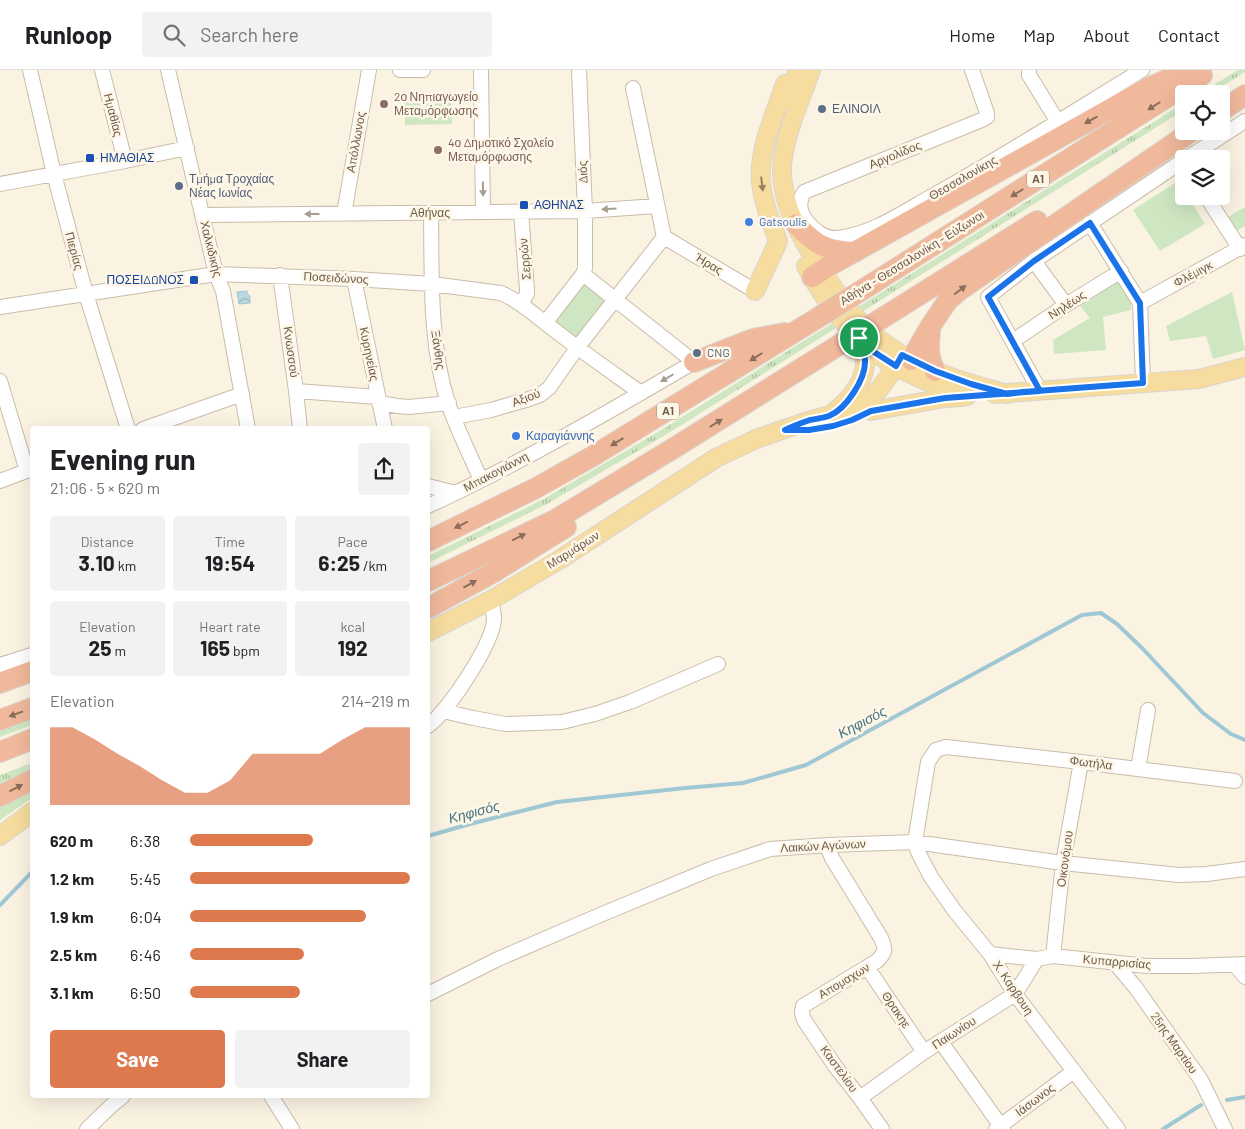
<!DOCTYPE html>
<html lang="en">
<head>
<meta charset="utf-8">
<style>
	:root { --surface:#fff; --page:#f2f2f2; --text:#202124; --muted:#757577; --line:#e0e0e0; --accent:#de794e }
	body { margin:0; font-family:Barlow,sans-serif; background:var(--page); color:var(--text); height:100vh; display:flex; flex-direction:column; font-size:19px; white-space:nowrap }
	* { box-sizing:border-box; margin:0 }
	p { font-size:16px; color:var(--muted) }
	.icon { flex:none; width:28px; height:28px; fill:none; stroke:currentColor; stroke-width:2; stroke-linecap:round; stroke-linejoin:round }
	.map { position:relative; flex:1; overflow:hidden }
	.details { position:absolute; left:30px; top:356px; width:400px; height:672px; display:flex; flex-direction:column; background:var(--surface); border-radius:5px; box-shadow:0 5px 20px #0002 }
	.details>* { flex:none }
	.controls { position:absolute; left:1175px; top:15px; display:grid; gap:10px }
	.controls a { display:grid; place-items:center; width:55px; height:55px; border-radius:5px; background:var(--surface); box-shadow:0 5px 20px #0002; font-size:25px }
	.pin { position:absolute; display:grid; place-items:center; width:42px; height:42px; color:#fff; margin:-21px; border:2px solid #fff; border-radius:50%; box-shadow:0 1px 5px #0007 }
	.round { display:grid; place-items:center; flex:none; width:52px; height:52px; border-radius:5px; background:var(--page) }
	.headline { display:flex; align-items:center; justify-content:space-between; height:85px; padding:0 20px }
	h1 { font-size:28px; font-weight:700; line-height:38px }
	.stats { display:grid; grid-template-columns:repeat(3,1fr); gap:8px; height:85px; padding:5px 20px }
	.stats div { display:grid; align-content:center; border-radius:5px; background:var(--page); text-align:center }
	.stats b { font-size:21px; font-weight:700 }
	.stats small { font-size:14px; font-weight:400 }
	.stats p { font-size:14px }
	.chart { height:140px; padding:10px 20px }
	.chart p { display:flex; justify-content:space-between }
	.chart svg { width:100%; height:90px; margin-top:5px; fill:var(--accent); opacity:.7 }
	.primary-button { display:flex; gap:10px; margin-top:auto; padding:10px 20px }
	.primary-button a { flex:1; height:58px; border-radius:5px; background:var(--accent); color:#fff; font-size:20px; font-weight:700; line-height:58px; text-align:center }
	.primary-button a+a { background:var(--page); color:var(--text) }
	ul { padding:0 20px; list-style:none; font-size:16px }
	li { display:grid; grid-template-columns:80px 60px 1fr; align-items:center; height:38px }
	li i { height:12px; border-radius:6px; background:var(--accent) }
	header { display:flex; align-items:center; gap:30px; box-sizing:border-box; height:70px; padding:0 25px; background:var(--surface); border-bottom:1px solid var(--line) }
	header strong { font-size:24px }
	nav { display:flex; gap:28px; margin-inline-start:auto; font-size:18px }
	.search { width:350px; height:45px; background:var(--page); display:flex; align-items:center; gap:12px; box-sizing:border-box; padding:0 18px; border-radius:5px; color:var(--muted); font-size:19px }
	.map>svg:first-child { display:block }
</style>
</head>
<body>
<header>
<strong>Runloop</strong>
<div class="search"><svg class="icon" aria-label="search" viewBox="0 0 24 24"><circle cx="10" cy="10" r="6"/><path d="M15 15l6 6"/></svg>Search here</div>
<nav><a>Home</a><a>Map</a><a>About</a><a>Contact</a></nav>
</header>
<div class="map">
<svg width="1245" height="1059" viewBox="0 0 1245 1059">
	<defs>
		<pattern id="grass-tufts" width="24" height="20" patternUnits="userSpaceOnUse" patternTransform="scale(1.25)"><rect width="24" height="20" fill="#cee7c2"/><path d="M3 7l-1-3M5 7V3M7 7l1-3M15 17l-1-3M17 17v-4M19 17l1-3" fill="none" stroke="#acbea0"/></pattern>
		<pattern id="water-waves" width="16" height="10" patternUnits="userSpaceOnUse" patternTransform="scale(1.25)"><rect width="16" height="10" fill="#b8d9e2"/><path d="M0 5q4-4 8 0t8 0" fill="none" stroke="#9ab3b9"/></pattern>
	</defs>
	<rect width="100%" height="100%" fill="#fbf3e2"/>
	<path fill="url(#grass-tufts)" d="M 1238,0 L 1245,0 L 1245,2 L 1210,24 L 1199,24 Z
		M 1184,33 L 1184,40 L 667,364 L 547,434 L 428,493 L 428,486 L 542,430 L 663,359 Z
		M 32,648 L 32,655 L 0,667 L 0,661 Z
		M 32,693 L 32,728 L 0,750 L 0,705 Z"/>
	<path fill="#cee7c2" d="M 451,28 L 452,54 L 405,55 L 404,30 Z
		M 1178,111 L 1184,121 L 1184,126 L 1187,126 L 1205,154 L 1160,181 L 1133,140 Z
		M 1245,137 L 1245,156 L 1235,162 L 1226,148 Z
		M 581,199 L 612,224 L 583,274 L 548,247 Z
		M 1120,210 L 1131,228 L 1131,240 L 1103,247 L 1106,280 L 1054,284 L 1053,270 L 1090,248 L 1080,236 Z
		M 1232,222 L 1245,280 L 1213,289 L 1206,266 L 1170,271 L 1166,256 Z"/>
	<path fill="url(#water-waves)" stroke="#9fc7d4" d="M 247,221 L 247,224 L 250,226 L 250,233 L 239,234 L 237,222 Z"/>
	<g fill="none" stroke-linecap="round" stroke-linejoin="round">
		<path stroke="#9fc7d4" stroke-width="4" d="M 428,766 L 470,754 L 557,732 L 685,718 L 743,713 L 806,695 L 1082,545 L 1101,543 L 1117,554 L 1142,578 L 1203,643 L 1231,664 L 1245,670
			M 0,835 L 32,802
			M 1227,1030 L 1245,1027
			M 1163,1059 L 1201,1035"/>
		<g stroke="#cabbaa" stroke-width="16">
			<path id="minor" d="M 30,0 L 54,104 L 86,224 L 128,359
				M 102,0 L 125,91
				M 168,0 L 216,204 L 223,221 L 248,359
				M 400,0 L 423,0
				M 481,0 L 483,142
				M 972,0 L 987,43 L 987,47 L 984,49 L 804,122 C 798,132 799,141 806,150 C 813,160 825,169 837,168 C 873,164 903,142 934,125 C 1004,86 1073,42 1142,0
				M 1029,0 L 1029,5 L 1058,52
				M 1186,89 L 1245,51
				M 0,114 L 125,91 L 187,78
				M 1206,126 L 1240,179
				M 521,142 L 527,220 L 527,224 L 521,234
				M 431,143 C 432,205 429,273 448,333 C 457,359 470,385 481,410
				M 344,144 L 369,0
				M 203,145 L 585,141 L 657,136
				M 1090,153 L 1140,233 L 1143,313
				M 664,167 L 755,221
				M 1034,191 L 1066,235
				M 280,205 L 296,321 L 300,359
				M 354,209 L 385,359
				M 1140,233 L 1245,175
				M 0,237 L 216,204 L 354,209 L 432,214 L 501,223 C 522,232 539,249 557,262 C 584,283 613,303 641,323
				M 545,253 L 583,204 L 585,198 L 585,141 L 579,0
				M 1013,271 L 1066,235 L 1121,201
				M 0,311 L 27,401
				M 296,321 L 378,327
				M 1040,321 L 988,227 L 1034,191 L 1184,90
				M 379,333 L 397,336 L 409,337 L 449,333
				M 454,347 L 491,340 L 529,329 L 540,325 L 549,318 L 577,278 L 664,167 L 633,18
				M 143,359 L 242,324
				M 0,411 L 32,399
				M 428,416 L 456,423
				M 428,436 C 519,394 607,343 694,292 L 583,204
				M 0,595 L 32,585
				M 443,641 L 473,648 L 506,654 L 562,652 L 595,644 L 630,632 L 718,594
				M 428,656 C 448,641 493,574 494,549 C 494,543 492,536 491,530
				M 1138,699 L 1148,640
				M 829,775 L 829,781 L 832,788 L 881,868 C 886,880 886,882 877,891 L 803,936 L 802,943 L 804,950 L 835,996 L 860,1028 L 882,1059
				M 990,884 L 1037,889 L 1053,886 L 1147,896 L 1192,896 L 1245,894
				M 1053,886 L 1063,793 L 1081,692
				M 1115,893 L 1136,918 L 1201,1010 L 1225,1059
				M 1235,895 L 1245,907
				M 867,897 L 924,982
				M 428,924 L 498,889 L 600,845 L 711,799 L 770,779 L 829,775 L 915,772 L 1063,793 L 1179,805 L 1207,804 L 1245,799
				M 941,972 L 1003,1059
				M 271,1026 L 292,1059
				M 860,1028 L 924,982 L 1015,924 L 1037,889
				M 87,1059 L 112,1035 L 123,1026
				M 996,1059 L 1074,1001
				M 1118,1059 L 1015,924 L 990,884 L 954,840 L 931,807 L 918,782 L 915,772 L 928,692 L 936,680 L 946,677 L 1081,692 L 1235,711"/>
		</g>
		<g stroke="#dad4d0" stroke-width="20">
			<path id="major" d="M 811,0 C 801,29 783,68 782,98 C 781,128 796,159 811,183 C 832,217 855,253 888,276 C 923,301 966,313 1007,324
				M 788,30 L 798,0
				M 806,196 C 827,236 857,274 897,297 C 919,309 943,318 967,326
				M 755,221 L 777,174 L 778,171 C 771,152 763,132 761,112 C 758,79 775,44 785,14
				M 995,324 L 1199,309 L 1245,297
				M 835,341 C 851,328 867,309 865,287 C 864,281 861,275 859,269
				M 871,341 L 945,328 L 962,327
				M 428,562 L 491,530 L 559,490 L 716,388 L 756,369 L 808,351 L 849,340 L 867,331 L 874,325 L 881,317 L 896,296 L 902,285
				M 0,766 L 32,742"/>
		</g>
		<g stroke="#dad4d0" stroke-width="22">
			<path id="highway" d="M 1221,41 L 1245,25
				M 796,154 C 815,175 826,181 855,182
				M 812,207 L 829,196 L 1146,19 L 1182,3 L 1198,0
				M 867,217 L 1202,5
				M 884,247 L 1037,151
				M 930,260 C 929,277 927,284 935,301
				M 911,290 L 930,257 L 948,230 L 960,220 L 1192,61
				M 694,292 L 753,269 L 785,263
				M 428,471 L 536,418 L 593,386 L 819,247
				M 428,511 L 555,450 L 674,378 L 839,275
				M 428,538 L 494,502 L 566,457
				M 0,613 L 32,601
				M 0,650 L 32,638
				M 0,682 L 32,669
				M 0,726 L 32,710"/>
		</g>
		<use href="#minor" stroke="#fff" stroke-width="14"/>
		<use href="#major" stroke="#f6dc9e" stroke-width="18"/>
		<use href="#highway" stroke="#f1b99c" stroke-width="20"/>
		<g stroke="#dad4d0" stroke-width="22" stroke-linecap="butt">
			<path id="highway-bridge" d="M 819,247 L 867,217
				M 839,275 L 884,247"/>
		</g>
		<use href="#highway-bridge" stroke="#f1b99c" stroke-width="20"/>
	</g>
	<defs><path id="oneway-solid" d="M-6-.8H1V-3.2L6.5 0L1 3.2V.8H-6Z" transform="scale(1.25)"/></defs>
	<g fill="#8a6e5a">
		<use href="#oneway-solid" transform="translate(1154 36) rotate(148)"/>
		<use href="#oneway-solid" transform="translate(1091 50) rotate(151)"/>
		<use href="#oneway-solid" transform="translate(1017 123) rotate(148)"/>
		<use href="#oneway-solid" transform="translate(960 220) rotate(-37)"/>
		<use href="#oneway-solid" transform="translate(756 287) rotate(148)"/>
		<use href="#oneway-solid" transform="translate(716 353) rotate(-32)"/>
		<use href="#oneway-solid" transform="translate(617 372) rotate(149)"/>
		<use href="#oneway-solid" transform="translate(461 455) rotate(154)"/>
		<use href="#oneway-solid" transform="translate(519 467) rotate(-26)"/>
		<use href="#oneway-solid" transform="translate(470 514) rotate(-29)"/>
		<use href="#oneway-solid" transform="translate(16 644) rotate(160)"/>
		<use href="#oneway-solid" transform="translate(16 718) rotate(-27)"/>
	</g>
	<use fill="#988263" href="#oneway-solid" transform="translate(762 114) rotate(83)"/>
	<g fill="#a99d92">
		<use href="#oneway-solid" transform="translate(483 119) rotate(89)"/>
		<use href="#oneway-solid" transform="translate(609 139) rotate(176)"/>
		<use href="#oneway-solid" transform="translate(312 144) rotate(180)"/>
		<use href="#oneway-solid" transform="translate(667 308) rotate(150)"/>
	</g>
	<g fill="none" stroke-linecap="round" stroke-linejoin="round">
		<g stroke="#fff" stroke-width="10">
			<path id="route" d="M 859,268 C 862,275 865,282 865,290 C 866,309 846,339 829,346 C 823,348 816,349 810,350 C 801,353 793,356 785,360 L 809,360 L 833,356 L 852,350 L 871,341 L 945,328 L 1040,321 L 988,227 L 1034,191 L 1090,153 L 1140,233 L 1143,313 L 1023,322 L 1007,324 L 971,314 L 935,301 L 902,285 L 896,296 L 874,282 L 859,268"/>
		</g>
		<use href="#route" stroke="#1a73e8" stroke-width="6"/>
	</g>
	<g fill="#8d6e63" stroke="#fef7e8" stroke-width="2">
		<circle cx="384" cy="34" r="5"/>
		<circle cx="438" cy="80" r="5"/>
	</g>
	<g fill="#5c6f8a" stroke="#fef7e8" stroke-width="2">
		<circle cx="822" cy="39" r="5"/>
		<circle cx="179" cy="116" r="5"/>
		<circle cx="697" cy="283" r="5"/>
	</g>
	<g fill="#1a4fb4" stroke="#fef7e8" stroke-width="2">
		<rect x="85" y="83" width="10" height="10" rx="2.5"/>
		<rect x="519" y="130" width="10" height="10" rx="2.5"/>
		<rect x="189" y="205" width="10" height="10" rx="2.5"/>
	</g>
	<g fill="#3f7fe0" stroke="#fef7e8" stroke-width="2">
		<circle cx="749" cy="152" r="5"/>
		<circle cx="516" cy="366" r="5"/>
	</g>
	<g text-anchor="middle" stroke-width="5" stroke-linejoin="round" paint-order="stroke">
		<g fill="#fef7e8" stroke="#9b8a79" stroke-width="1">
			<rect x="1027" y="100.5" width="22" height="17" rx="4"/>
			<rect x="657" y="332.5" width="22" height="17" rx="4"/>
		</g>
		<g font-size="11" font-weight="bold" fill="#705b4a">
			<text x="1038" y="113">Α1</text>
			<text x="668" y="345">Α1</text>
		</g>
		<g font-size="12" fill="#785e54" stroke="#fef7e8" text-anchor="start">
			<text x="394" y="31">2ο Νηπιαγωγείο<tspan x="394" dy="14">Μεταμόρφωσης</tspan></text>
			<text x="448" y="77">4ο Δημοτικό Σχολείο<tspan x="448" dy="14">Μεταμόρφωσης</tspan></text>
		</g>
		<g font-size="12" fill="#4e5e75" stroke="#fef7e8" text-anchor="start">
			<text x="832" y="43">ΕΛΙΝΟΙΛ</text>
			<text x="189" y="113">Τμήμα Τροχαίας<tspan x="189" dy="14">Νέας Ιωνίας</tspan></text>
			<text x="707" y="287">CNG</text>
		</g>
		<g font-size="12" fill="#705b4a" stroke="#fef7e8">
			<text transform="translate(113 45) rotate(76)" y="4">Ημαθίας</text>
			<text transform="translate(356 72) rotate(-80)" y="4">Απόλλωνος</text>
			<text transform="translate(895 85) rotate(-22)" y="4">Αργολίδος</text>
			<text transform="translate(583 102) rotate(-92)" y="4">Διός</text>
			<text transform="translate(963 108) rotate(-30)" y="4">Θεσσαλονίκης</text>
			<text x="430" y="147">Αθήνας</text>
			<text transform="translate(211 179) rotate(76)" y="4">Χαλκιδικής</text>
			<text transform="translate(74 181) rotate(75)" y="4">Πιερίας</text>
			<text transform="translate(912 188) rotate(-32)" y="4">Αθήνα - Θεσσαλονίκη - Εύζωνοι</text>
			<text transform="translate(525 189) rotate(-95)" y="4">Σερρών</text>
			<text transform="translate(709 194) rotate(31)" y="4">Ήρας</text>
			<text transform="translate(1193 204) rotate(-28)" y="4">Φλέμιγκ</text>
			<text transform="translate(336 208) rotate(3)" y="4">Ποσειδώνος</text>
			<text transform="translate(1067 235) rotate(-33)" y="4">Νηλέως</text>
			<text transform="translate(438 280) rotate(82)" y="4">Ξάνθης</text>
			<text transform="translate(291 282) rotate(82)" y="4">Κνωσσού</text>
			<text transform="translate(369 284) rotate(78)" y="4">Κυρηνείας</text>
			<text transform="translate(526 328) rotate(-21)" y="4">Αξιού</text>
			<text transform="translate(496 402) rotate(-28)" y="4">Μπακογιάννη</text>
			<text transform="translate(573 480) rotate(-32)" y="4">Μαρμάρων</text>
			<text transform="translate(1091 693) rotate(7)" y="4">Φωτήλα</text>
			<text transform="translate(823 776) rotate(-3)" y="4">Λαικών Αγώνων</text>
			<text transform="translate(1065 789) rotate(-82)" y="4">Οικονόμου</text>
			<text transform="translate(1117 892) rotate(5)" y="4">Κυπαρρισίας</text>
			<text transform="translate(844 911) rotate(-31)" y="4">Απομαχων</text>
			<text transform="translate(1013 918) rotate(56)" y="4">Χ. Καρβουη</text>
			<text transform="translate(896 940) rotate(56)" y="4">Θρακηε</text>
			<text transform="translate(954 963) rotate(-33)" y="4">Παιωνίου</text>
			<text transform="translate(1174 973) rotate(55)" y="4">25ης Μαρτίου</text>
			<text transform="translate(839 999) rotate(54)" y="4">Καστελίου</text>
			<text transform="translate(1035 1030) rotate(-37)" y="4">Ιάσωνος</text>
		</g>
		<g font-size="12" fill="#164399" stroke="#fef7e8" text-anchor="start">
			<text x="100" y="92">ΗΜΑΘΙΑΣ</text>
			<text x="534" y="139">ΑΘΗΝΑΣ</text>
			<text x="184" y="214" text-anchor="end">ΠΟΣΕΙΔΩΝΟΣ</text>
		</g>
		<g font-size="12" fill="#366cbe" stroke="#fef7e8" text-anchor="start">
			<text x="759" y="156">Gatsoulis</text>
			<text x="526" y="370">Καραγιάννης</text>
		</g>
		<g font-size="14" font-style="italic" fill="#467483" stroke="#fef7e8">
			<text transform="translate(862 652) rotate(-28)" y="5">Κηφισός</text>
			<text transform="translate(474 742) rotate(-15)" y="5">Κηφισός</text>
		</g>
	</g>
</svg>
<div class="controls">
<a><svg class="icon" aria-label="locate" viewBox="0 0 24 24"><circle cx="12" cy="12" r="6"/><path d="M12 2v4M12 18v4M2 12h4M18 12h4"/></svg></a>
<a><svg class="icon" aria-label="layers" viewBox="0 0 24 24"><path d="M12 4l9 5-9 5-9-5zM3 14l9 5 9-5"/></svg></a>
</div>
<div class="pin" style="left:859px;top:268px;background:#1e9e55"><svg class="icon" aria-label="arrive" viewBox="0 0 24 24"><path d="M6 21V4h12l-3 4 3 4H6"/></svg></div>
<section class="details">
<div class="headline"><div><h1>Evening run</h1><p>21:06 · 5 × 620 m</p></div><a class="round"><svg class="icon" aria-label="share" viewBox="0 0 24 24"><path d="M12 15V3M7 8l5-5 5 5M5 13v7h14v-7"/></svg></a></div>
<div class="stats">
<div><p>Distance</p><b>3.10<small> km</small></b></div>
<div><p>Time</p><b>19:54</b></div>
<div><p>Pace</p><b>6:25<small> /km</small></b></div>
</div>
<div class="stats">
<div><p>Elevation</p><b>25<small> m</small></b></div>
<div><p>Heart rate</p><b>165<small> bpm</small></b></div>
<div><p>kcal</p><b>192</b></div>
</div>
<div class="chart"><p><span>Elevation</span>214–219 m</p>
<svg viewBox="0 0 160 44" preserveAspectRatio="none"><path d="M0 44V6L10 6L20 12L30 19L40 25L50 32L60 38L70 38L80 32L90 19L100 19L110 19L120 19L130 12L140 6L150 6L160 6V44z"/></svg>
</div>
<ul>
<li><b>620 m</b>6:38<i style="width:56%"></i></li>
<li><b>1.2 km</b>5:45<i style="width:100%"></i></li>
<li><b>1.9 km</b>6:04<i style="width:80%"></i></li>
<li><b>2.5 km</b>6:46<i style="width:52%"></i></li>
<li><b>3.1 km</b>6:50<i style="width:50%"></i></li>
</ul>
<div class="primary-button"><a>Save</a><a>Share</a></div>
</section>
</div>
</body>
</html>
